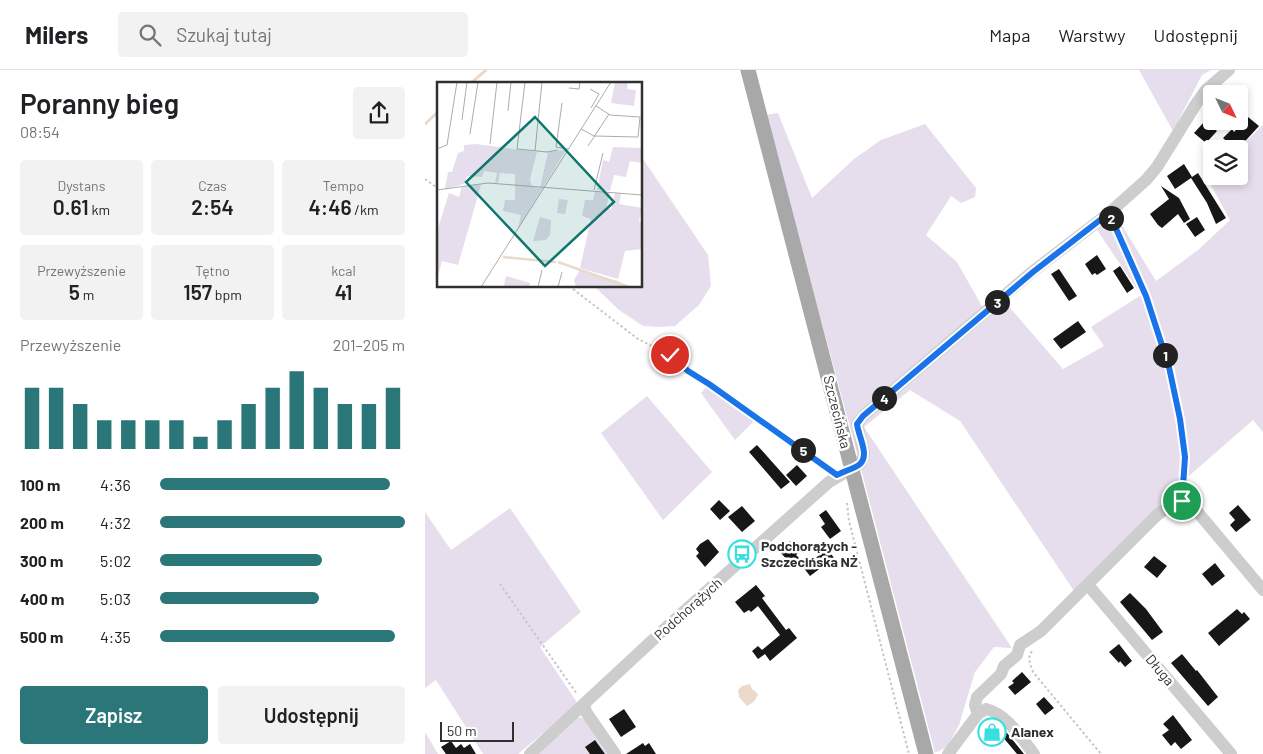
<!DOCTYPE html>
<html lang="pl">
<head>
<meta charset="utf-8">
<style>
	:root { --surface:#fff; --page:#f2f2f2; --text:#202124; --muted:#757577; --line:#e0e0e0; --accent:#2b7679 }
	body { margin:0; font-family:Barlow,sans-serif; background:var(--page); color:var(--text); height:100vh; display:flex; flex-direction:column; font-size:19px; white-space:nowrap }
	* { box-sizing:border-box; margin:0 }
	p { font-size:16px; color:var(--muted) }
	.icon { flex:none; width:28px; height:28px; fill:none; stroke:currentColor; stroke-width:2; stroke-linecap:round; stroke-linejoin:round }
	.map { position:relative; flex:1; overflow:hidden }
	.details { display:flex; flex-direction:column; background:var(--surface); width:425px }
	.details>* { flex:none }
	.needle { width:32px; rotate:133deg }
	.fabs { position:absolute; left:778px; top:15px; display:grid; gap:10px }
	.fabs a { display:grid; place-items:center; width:45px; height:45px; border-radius:5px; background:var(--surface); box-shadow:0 2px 8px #0003; font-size:25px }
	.scale { position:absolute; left:15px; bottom:12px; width:74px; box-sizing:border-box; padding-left:5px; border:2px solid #303030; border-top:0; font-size:14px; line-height:18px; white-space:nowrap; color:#303030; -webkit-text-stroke:4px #fff; paint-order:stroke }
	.pin { position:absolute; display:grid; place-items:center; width:42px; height:42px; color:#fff; margin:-21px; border:2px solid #fff; border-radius:50%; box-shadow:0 1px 5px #0007 }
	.km { position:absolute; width:25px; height:25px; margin:-12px; border-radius:50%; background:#222; color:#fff; font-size:14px; line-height:25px; text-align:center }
	.round { display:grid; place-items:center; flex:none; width:52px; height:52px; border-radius:5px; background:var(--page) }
	.headline { display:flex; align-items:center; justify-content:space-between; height:85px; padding:0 20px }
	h1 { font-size:28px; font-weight:600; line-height:38px }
	.metrics { display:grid; grid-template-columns:repeat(3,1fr); gap:8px; height:85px; padding:5px 20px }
	.metrics div { display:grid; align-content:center; border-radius:5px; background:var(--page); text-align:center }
	.metrics b { font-size:21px; font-weight:600 }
	.metrics small { font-size:14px; font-weight:400 }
	.metrics p { font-size:14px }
	.chart { height:140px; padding:10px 20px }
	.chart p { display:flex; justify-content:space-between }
	.chart svg { width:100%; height:90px; margin-top:5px; stroke:var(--accent); stroke-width:6 }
	.action { display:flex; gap:10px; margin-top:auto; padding:10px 20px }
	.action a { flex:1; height:58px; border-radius:5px; background:var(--accent); color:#fff; font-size:20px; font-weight:600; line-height:58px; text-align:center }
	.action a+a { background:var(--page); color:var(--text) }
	ul { padding:0 20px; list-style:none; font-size:16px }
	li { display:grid; grid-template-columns:80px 60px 1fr; align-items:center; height:38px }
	li i { height:12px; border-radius:6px; background:var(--accent) }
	header { display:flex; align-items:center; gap:30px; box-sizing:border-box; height:70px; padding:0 25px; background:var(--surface); border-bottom:1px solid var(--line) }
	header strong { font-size:24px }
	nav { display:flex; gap:28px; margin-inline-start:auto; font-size:18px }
	.search { width:350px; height:45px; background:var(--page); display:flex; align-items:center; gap:12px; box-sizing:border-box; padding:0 18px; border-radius:5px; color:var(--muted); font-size:19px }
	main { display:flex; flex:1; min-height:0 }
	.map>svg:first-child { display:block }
</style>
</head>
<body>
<header>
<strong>Milers</strong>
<div class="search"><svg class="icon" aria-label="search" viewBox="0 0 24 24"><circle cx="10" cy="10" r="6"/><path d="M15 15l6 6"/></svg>Szukaj tutaj</div>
<nav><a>Mapa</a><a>Warstwy</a><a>Udostępnij</a></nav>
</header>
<main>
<section class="details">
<div class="headline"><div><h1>Poranny bieg</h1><p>08:54</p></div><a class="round"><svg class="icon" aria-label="share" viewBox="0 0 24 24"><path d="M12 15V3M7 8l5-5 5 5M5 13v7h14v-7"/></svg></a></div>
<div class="metrics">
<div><p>Dystans</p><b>0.61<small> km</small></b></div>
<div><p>Czas</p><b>2:54</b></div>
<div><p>Tempo</p><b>4:46<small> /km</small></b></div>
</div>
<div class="metrics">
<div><p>Przewyższenie</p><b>5<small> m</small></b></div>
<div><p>Tętno</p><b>157<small> bpm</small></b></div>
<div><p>kcal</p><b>41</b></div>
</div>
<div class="chart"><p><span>Przewyższenie</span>201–205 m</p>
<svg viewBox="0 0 160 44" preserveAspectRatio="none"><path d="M5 44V14M15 44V14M25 44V22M35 44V30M45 44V30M55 44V30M65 44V30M75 44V38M85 44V30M95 44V22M105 44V14M115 44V6M125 44V14M135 44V22M145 44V22M155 44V14"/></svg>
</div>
<ul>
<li><b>100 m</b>4:36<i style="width:94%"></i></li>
<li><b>200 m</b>4:32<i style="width:100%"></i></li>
<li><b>300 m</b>5:02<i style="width:66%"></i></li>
<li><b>400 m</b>5:03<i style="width:65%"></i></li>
<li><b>500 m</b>4:35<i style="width:96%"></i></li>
</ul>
<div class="action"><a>Zapisz</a><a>Udostępnij</a></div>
</section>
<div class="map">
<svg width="838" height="684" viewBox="0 0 838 684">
	<rect width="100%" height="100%" fill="#fff"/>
	<path fill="#e6deec" d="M 714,0 L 786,0 L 777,5 L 748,61 Z
		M 353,43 L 387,128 L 429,89 L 456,70 L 500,54 L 551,118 L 550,127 L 536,133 L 526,126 L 501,165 L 532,192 L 559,240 L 580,232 L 638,299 L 679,276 L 666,257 L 716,225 L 672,160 L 690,144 L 731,211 L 773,180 L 805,150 L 782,108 L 786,104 L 786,106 L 814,106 L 813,79 L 838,55 L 838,362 L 828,350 L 756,413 L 685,488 L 649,521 L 535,351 L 485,320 L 439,357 L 587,578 L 569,577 L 550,602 L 534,655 L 522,677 L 510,683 L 428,368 L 340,45 Z
		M 216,86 L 283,185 L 286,216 L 274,235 L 259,248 L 250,256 L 234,257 L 218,256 L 194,240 L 169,216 L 216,216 Z
		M 282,316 L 329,351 L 310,370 L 276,323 Z
		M 222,326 L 287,402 L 238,450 L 176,363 Z
		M 85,438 L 156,542 L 115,577 L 153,634 L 93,684 L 58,684 L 11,610 L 0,618 L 0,442 L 26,480 Z
		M 155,647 L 161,650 L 184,684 L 111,684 L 151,648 Z
		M 0,662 L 13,684 L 0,684 Z"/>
	<path fill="#ebdacb" d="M 325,614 L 327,619 L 333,624 C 331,630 328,633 322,636 L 314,627 L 313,620 L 317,616 Z"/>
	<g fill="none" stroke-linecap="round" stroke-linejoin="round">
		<path stroke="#ebdacb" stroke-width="3" d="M 45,14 L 61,0
			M 0,54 L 14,41"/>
	</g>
	<path fill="#171717" d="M 823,47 L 834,56 L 813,79 L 810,79 L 798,68 L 807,59 L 809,62 Z
		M 780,51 L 792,61 L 781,73 L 769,63 Z
		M 759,94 L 767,107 L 773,103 L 801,148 L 791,154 L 782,133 L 766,108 L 750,119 L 742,106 Z
		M 736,116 L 754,128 L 765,149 L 759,153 L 753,144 L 737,158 L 733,155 L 725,144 L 744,129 Z
		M 772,147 L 780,160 L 770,167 L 761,154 Z
		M 672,185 L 681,199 L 672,205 L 670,203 L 667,205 L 660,194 Z
		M 695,196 L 709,218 L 702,223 L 688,201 Z
		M 634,199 L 652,226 L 644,231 L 626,204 Z
		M 653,251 L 661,262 L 636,279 L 628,269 Z
		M 332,375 L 365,412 L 356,419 L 324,382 Z
		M 372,395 L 382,406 L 371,416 L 361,405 Z
		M 294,430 L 305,441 L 295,450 L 285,439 Z
		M 813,435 L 826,450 L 811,462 L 805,455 L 810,450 L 804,443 Z
		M 317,436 L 330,451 L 317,462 L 303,447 Z
		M 401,440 L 416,461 L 405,469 L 396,457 L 400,454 L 394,445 Z
		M 283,469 L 294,482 L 280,497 L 271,486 L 274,483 L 271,479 L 275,474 Z
		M 365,471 L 374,482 L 371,485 L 375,489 L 368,496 L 354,481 Z
		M 403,479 L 409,488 L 385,506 L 378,497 Z
		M 729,486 L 742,496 L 732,508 L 719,497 Z
		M 790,493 L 800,506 L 787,516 L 777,504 Z
		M 331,515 L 340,526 L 337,528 L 361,560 L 364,558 L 372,568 L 345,591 L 340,584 L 333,589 L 327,581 L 333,576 L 337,580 L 355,565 L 333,536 L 326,542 L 324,540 L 319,543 L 310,532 Z
		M 705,523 L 721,539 L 738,562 L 727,570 L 695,532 Z
		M 812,539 L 817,544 L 819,542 L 825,549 L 794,576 L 783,563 Z
		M 694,574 L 707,591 L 700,597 L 695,591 L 694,593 L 684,582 Z
		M 757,584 L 771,601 L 772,600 L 793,627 L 783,636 L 746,593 Z
		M 597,602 L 606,612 L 590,625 L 583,617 L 589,613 L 587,611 Z
		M 619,627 L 629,638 L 620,645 L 611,634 Z
		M 199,639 L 211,657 L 196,667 L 184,649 Z
		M 748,645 L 767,670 L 756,679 L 750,672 L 746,676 L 737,665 L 744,660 L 738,654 Z
		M 575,656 L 582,663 L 599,684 L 592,684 L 571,659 Z
		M 170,670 L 180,684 L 165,684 L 160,677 Z
		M 26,671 L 31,678 L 36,674 L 39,678 L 45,674 L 51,684 L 21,684 L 16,677 Z
		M 218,673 L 220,676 L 224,673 L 231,684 L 201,684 Z"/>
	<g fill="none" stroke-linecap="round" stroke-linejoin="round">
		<path stroke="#c7c7c7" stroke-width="2" stroke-dasharray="2.5 2.5" stroke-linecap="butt" d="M 0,109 L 14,119
			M 688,152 C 716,213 740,270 752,336 C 758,365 762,391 758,420
			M 144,216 L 213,269 L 245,285 L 263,301 L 284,314 L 406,399
			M 422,433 L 424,451 L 484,684
			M 75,514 L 152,624
			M 607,581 C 602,588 605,594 608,602 L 676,684"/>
		<path stroke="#cdcdcd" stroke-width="12" d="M 663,515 L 806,684
			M 159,634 L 161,642 L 190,684
			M 553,644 L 550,635 L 552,627 L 576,604 L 579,596 L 592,585 L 595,575 L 616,561 L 730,447 C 740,439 751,427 765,433 L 838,520
			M 105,684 L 245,554 L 404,412 L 436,393 L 439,383 L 432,354 L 438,346 L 607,202 L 684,143 L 721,110 L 732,97 L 771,34 L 781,20 L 804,0
			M 523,684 L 553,644 L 561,639 C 582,644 596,668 609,684"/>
		<path stroke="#a8a8a8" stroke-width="15" d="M 323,0 L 501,684"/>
	</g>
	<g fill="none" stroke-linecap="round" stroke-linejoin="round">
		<g stroke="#fff" stroke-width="10">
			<path id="route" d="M 245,285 L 263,301 L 284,314 L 412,405 C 419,401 429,399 435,394 C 445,385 433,365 432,354 L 438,346 L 608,202 L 684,143 L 721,226 L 744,297 L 755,349 L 760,387 L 757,431"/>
		</g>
		<use href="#route" stroke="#1a73e8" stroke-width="6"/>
	</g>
	<defs>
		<g id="bus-ring" transform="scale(1.4375)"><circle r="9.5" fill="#fff" stroke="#38dee0" stroke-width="1.5"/><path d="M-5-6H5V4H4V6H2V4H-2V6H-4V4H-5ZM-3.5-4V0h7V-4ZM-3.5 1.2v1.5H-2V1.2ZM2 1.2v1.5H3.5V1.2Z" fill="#38dee0"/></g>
		<g id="shop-ring" transform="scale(1.4375)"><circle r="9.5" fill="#fff" stroke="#38dee0" stroke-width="1.5"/><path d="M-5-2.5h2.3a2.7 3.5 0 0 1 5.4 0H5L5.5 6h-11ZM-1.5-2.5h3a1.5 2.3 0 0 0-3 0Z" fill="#38dee0"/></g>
	</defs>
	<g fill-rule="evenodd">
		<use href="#bus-ring" x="317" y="484"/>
		<use href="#shop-ring" x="567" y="662"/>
	</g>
	<g text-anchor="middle" stroke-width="5" stroke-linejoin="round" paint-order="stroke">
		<g font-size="14" fill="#303030" stroke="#fff">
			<text transform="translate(412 342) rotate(76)" y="5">Szczecińska</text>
			<text transform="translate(263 539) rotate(-42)" y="5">Podchorążych</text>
			<text transform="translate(735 600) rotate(50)" y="5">Długa</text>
		</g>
		<g font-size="14" font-weight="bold" fill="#303030" stroke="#fff" text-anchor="start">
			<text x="336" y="481">Podchorążych -<tspan x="336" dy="16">Szczecińska NŻ</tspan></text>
			<text x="586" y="667">Alanex</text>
		</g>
	</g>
	<g transform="translate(12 12)">
		<rect width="205" height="205" fill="#fff"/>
		<path d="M 178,0 L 191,0 L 190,7 L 199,8 L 197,24 L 174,21 ZM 39,62 L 100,70 L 93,97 L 95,105 L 103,106 L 111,70 L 129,68 L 81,146 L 84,133 L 66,129 L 68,118 L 78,118 L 78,92 L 63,91 L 61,101 L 58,101 L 60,91 L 47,89 L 45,95 L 30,94 L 27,102 L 8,107 L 11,90 L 15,90 L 21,71 L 27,69 L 27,63 ZM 176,65 L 205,66 L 205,81 L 193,79 L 189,95 L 177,93 L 173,109 L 160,108 L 166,78 L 172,80 ZM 44,103 L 21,183 L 5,179 L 0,198 L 0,149 L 12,111 L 22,115 L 25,104 ZM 158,109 L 173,111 L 169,126 L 174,127 L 178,111 L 184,112 L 182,122 L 205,126 L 202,140 L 205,141 L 205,167 L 188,169 L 181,197 L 143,186 L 154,137 L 145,134 L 148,118 L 156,118 ZM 122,117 L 131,118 L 128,132 L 120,131 ZM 103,135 L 114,138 L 113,153 L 109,158 L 96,159 ZM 143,188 L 181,199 L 191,205 L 139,205 L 137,198 ZM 69,194 L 93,201 L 92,205 L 70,205 L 67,203 Z" fill="#e6deec"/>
		<path fill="none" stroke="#ebdacb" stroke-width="2.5" d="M 66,175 L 119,180M 121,180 L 192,205"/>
		<path fill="none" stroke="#acacac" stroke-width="1" d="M 88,0 L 80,67 L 110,70 L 121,68M 132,6 L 142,7 L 143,0M 153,7 L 162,12 L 154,26M 125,21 L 119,65 L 131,67M 71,29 L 74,0M 25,38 L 30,0M 144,47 L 157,54 L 201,55 L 203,35 L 173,33 L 159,24M 33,52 L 41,0M 53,62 L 60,0M 151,64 L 172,32M 0,67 L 10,63 L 20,0M 98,69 L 105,0M 0,108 L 51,101 L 205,113M 157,108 L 166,71M 44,205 L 174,0M 101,205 L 105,188M 121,205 L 125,190"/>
		<path fill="#0f766e" fill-opacity="0.15" stroke="#0f766e" stroke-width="2.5" d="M 98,35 L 177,120 L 108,184 L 29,100 Z"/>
		<rect width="205" height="205" fill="none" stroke="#303030" stroke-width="2.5"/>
	</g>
</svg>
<div class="fabs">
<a><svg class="needle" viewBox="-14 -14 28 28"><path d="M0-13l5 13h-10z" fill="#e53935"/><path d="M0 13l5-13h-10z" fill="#757577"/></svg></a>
<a><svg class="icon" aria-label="layers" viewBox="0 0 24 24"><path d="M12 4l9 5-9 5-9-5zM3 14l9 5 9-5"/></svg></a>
</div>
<div class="scale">50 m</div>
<div class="pin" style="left:757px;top:431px;background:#1e9e55"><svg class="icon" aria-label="arrive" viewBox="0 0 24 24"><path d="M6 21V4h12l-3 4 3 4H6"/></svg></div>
<div class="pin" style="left:245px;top:285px;background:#d93025"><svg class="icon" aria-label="check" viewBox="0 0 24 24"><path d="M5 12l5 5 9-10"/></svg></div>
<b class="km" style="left:740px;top:285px">1</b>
<b class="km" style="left:686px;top:148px">2</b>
<b class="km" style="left:572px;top:232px">3</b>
<b class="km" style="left:459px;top:328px">4</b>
<b class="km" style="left:378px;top:380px">5</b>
</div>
</main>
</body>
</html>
